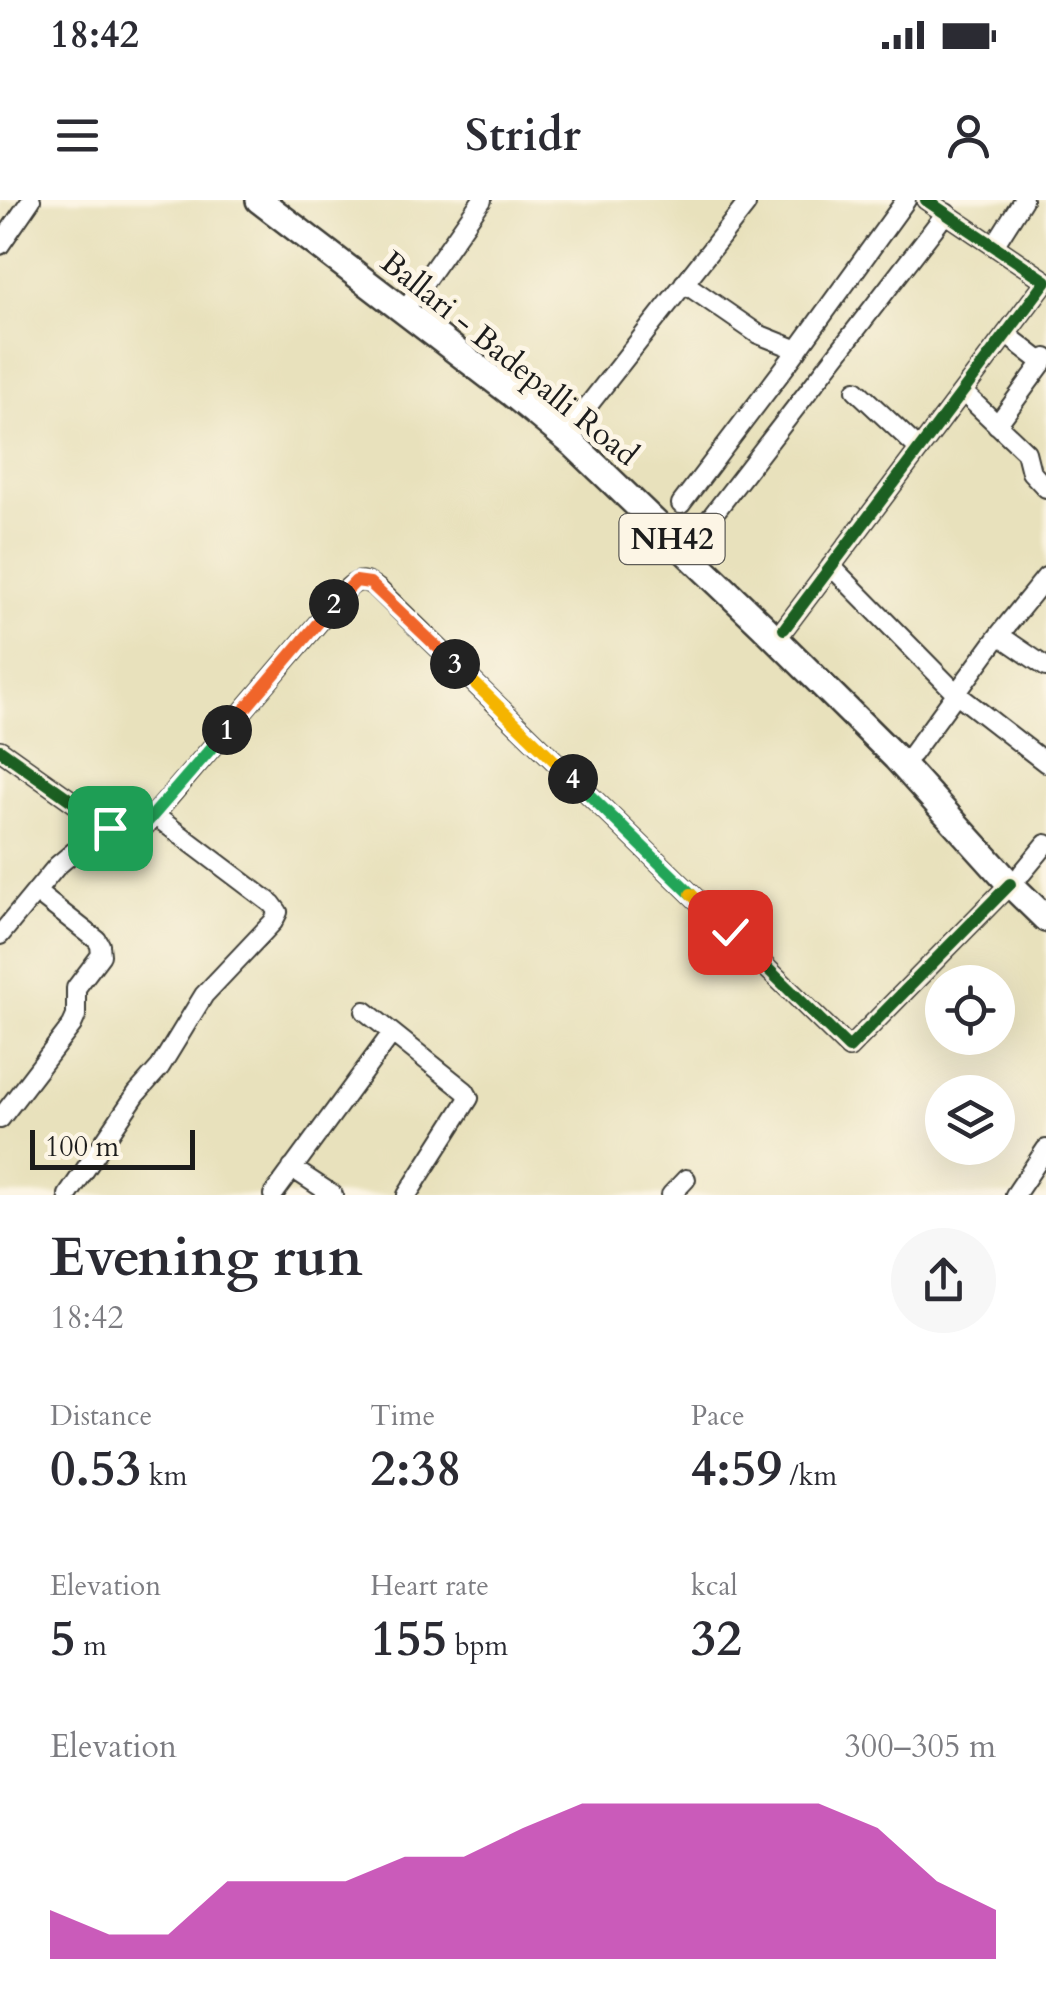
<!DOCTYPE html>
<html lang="en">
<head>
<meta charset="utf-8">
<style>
	:root { --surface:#fff; --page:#f7f7f7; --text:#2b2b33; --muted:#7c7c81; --accent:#b5179e }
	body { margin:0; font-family:Cardo,serif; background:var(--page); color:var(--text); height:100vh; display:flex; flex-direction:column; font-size:38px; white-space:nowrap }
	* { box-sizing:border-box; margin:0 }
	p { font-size:32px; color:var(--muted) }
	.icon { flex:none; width:55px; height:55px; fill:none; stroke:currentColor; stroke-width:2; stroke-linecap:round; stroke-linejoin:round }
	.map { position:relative; height:995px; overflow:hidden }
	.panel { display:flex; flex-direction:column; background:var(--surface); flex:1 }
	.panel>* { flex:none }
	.controls { position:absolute; left:925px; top:765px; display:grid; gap:20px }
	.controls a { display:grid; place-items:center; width:90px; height:90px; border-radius:50%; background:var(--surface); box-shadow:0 10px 40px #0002; font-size:50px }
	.scale { position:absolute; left:30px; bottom:25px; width:165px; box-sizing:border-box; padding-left:10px; border:5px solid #1c1c1c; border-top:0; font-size:28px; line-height:35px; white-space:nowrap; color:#1c1c1c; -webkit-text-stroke:8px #fcf5e5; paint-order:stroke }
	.pin { position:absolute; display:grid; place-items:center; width:85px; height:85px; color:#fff; margin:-42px; border-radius:20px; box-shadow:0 5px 15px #0006 }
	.km { position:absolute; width:50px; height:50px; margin:-25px; border-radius:50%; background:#222; color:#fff; font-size:28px; line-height:50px; text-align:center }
	.round { display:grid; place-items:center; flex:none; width:105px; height:105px; border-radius:52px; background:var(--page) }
	.head { display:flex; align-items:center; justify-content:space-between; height:170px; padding:0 50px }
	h1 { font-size:55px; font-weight:700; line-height:75px }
	.metrics { display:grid; grid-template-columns:repeat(3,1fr); gap:15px; height:170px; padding:10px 50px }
	.metrics div { display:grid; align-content:center }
	.metrics b { font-size:50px; font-weight:700 }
	.metrics small { font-size:28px; font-weight:400 }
	.metrics p { font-size:28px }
	.chart { height:280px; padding:20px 50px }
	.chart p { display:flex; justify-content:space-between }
	.chart svg { width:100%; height:180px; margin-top:10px; fill:var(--accent); opacity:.7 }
	.status { display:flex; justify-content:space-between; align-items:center; height:70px; padding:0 50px; background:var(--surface); direction:ltr }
	.status svg { height:28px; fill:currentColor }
	header { display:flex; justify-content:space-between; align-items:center; height:130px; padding:0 50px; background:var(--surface); font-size:45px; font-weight:700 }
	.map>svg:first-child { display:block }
</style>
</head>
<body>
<div class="status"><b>18:42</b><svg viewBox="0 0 49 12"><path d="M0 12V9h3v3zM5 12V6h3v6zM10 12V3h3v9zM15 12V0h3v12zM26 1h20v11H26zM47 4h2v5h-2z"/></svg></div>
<header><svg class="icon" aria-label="menu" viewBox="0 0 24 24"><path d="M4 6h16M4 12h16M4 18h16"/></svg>Stridr<svg class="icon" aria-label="person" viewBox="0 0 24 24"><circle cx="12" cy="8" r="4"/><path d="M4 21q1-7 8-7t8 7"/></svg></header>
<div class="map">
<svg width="1046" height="995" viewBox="0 0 1046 995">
	<rect width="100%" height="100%" fill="#fcf5e5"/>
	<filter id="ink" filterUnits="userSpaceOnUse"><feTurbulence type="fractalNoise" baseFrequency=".01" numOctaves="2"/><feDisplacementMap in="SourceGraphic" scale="20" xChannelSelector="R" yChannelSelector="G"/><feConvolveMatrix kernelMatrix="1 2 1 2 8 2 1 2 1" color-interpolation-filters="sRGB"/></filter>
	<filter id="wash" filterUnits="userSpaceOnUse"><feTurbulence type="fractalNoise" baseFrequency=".0048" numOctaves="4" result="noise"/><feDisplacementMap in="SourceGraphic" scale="40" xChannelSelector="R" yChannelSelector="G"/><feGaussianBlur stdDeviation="2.25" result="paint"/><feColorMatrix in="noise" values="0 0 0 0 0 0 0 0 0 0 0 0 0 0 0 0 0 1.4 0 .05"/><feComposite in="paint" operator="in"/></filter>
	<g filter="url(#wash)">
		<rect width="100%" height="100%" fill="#e8e1bc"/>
	</g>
	<g filter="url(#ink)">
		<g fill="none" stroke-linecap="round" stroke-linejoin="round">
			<g stroke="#3b3a34" stroke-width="22">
				<path id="minor" d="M 0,45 L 31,0
					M 994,46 L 1023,0
					M 684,83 L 758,134 L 798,150
					M 413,98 L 482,0
					M 1007,135 L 1043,163
					M 856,190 L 919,249
					M 964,193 L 1026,252 L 1031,272 L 1046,288
					M 997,225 L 1046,158
					M 572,226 L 746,5
					M 681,304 L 788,163 L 906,0
					M 691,343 L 946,13
					M 831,366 L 957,494 L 1046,563
					M 784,429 L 1046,81 L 926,0
					M 999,435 L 1046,467
					M 0,550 L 110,628 C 122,634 131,636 143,628 L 348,388 C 359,378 367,380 378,389 L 849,848 L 1010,684
					M 912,554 L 999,435 L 1046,377
					M 1022,673 L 1046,644
					M 0,735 L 57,666 L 106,625
					M 365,811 L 465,891 L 469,898 L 407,995
					M 0,919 L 72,825 L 76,816 L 76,788 L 101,755 L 100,745 L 97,740 L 36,692
					M 292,968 L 333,995
					M 68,995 L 137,893 L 160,867 L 204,795 L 273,722 L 278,712 L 272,704 L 154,615
					M 273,995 L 392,833
					M 671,995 L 686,979
					M 1015,995 L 1046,949"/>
			</g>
			<g stroke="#3b3a34" stroke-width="30">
				<path id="highway" d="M 259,0 L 511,193 L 573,244 L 763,426 L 896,558 L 1010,684 L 1046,719"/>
			</g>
			<use href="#minor" stroke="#fff" stroke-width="18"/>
			<use href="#highway" stroke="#fff" stroke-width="25"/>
			<g stroke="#fcf5e5" stroke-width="19">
				<path id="cycleway" d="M 784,429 L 1046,81 L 926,0
					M 0,550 L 110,628 C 122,634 131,636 143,628 L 348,388 C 359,378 367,380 378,389 L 849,848 L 1010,684"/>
			</g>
			<use href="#cycleway" stroke="#1b5e20" stroke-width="12"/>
		</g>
	</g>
	<g fill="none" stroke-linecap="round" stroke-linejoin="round" filter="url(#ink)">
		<g stroke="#fff" stroke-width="20">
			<path id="split-1" d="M 110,628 L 128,634 L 142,628 L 227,530"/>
		</g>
		<g stroke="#fff" stroke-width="20">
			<path id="split-2" d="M 227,530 L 334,404"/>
		</g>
		<g stroke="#fff" stroke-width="20">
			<path id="split-3" d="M 334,404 L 356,381 L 370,383 L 455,464"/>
		</g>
		<g stroke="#fff" stroke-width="20">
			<path id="split-4" d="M 455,464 L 573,579"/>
		</g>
		<g stroke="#fff" stroke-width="20">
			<path id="split-5" d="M 573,579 L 691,694"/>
		</g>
		<g stroke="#fff" stroke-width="20">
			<path id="split-6" d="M 691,694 L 730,732"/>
		</g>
		<use href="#split-1" stroke="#22a559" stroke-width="12"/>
		<use href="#split-2" stroke="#f0652b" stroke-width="12"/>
		<use href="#split-3" stroke="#f0652b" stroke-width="12"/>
		<use href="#split-4" stroke="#f5b400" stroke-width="12"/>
		<use href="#split-5" stroke="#22a559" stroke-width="12"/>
		<use href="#split-6" stroke="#f5b400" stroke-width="12"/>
	</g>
	<g text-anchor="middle" stroke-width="10" stroke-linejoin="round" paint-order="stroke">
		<rect fill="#fcf5e5" stroke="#5f5d58" stroke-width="2.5" x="619.5" y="314" width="105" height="50" rx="8"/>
		<g font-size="30" font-weight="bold" fill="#1c1c1c">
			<text x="672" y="349">NH42</text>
		</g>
		<g font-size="32" fill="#1c1c1c" stroke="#fcf5e5">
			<text transform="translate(510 158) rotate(39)" y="11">Ballari - Badepalli Road</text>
		</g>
	</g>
</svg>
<div class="controls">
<a><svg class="icon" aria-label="locate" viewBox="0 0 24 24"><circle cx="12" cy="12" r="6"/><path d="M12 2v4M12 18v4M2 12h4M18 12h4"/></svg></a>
<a><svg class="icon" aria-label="layers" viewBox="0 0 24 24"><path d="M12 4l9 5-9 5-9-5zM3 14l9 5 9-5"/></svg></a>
</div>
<div class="scale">100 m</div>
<div class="pin" style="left:110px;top:628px;background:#1e9e55"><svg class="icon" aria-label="arrive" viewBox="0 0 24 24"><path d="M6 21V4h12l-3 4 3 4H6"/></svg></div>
<div class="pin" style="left:730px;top:732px;background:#d93025"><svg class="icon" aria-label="check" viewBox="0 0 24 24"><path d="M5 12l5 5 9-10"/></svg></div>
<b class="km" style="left:227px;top:530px">1</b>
<b class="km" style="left:334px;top:404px">2</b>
<b class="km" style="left:455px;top:464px">3</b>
<b class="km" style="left:573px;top:579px">4</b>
</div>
<section class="panel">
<div class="head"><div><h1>Evening run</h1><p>18:42</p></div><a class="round"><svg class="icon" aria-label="share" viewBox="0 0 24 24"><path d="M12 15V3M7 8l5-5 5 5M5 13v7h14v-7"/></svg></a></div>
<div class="metrics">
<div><p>Distance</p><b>0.53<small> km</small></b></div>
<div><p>Time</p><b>2:38</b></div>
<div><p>Pace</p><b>4:59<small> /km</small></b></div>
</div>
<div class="metrics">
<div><p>Elevation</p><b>5<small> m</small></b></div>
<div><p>Heart rate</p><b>155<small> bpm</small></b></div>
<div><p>kcal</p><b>32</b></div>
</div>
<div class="chart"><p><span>Elevation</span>300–305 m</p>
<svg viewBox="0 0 160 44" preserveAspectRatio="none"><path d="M0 44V32L10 38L20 38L30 25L40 25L50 25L60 19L70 19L80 12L90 6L100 6L110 6L120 6L130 6L140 12L150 25L160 32V44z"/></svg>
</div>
</section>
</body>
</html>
